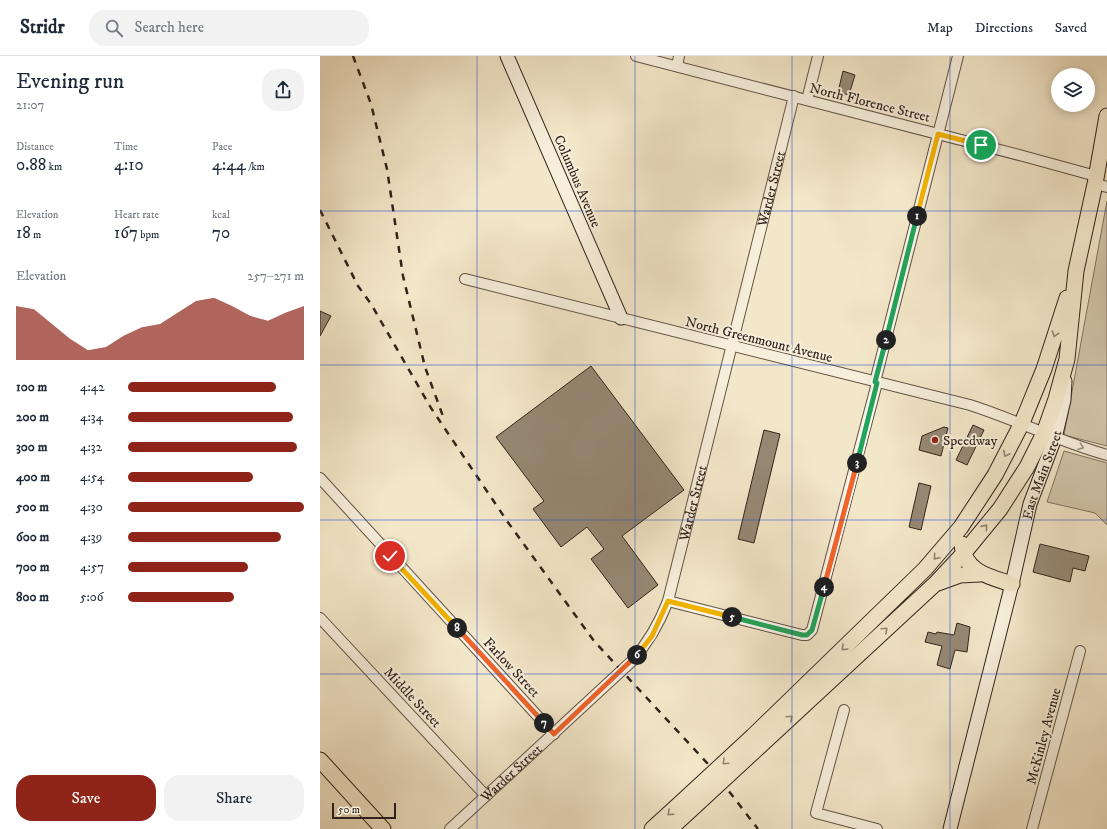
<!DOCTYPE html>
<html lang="en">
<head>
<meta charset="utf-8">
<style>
	:root { --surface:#fff; --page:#f2f2f3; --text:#1f2937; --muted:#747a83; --line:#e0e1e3; --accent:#8f2418 }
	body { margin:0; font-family:"IM FELL DW Pica",serif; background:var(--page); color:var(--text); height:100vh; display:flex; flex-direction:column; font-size:15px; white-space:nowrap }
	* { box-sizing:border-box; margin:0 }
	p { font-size:13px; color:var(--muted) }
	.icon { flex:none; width:22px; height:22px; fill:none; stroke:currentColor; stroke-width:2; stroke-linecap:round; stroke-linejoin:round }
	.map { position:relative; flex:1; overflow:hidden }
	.panel { display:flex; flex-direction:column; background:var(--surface); width:320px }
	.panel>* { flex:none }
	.tools { position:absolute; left:731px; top:12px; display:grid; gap:8px }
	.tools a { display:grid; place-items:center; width:44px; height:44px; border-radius:50%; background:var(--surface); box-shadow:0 2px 10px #0003; font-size:20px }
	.scale { position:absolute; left:12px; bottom:10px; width:64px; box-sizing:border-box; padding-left:4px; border:2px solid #31231b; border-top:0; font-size:11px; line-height:14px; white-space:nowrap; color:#31231b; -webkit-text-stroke:3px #f7efdc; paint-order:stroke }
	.pin { position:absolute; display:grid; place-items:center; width:34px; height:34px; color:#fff; margin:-17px; border:2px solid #fff; border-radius:50%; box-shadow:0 1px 4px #0007 }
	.km { position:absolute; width:20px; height:20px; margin:-10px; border-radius:50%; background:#222; color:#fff; font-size:11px; line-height:20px; text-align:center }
	.round { display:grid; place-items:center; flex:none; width:42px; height:42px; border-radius:16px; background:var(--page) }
	.headline { display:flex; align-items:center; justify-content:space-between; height:68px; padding:0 16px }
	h1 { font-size:22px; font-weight:600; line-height:30px }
	.figures { display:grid; grid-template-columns:repeat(3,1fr); gap:6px; height:68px; padding:4px 16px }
	.figures div { display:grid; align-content:center }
	.figures b { font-size:17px; font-weight:600 }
	.figures small { font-size:11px; font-weight:400 }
	.figures p { font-size:11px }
	.chart { height:112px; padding:8px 16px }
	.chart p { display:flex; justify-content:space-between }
	.chart svg { width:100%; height:72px; margin-top:4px; fill:var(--accent); opacity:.7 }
	.button { display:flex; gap:8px; margin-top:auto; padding:8px 16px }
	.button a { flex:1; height:46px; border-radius:16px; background:var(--accent); color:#fff; font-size:16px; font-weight:600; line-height:46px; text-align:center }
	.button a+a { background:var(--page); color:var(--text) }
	ul { padding:0 16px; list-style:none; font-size:13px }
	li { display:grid; grid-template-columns:64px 48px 1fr; align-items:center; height:30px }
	li i { height:10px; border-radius:5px; background:var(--accent) }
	header { display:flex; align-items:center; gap:24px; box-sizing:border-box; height:56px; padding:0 20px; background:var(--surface); border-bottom:1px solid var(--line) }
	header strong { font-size:19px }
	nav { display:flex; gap:22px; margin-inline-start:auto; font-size:14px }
	.search { width:280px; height:36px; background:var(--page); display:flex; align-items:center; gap:10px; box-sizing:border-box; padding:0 14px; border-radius:16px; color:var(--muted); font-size:15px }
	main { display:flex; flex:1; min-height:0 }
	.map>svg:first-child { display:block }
</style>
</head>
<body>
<header>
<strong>Stridr</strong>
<div class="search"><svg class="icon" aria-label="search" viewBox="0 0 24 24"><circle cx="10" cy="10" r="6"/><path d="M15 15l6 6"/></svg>Search here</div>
<nav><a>Map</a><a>Directions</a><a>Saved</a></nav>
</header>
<main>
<section class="panel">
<div class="headline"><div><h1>Evening run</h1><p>21:07</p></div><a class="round"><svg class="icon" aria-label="share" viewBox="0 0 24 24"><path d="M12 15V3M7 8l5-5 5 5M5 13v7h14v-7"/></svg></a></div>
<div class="figures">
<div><p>Distance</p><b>0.88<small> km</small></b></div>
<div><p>Time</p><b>4:10</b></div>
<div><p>Pace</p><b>4:44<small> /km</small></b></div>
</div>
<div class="figures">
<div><p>Elevation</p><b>18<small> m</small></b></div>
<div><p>Heart rate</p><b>167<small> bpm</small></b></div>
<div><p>kcal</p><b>70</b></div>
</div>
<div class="chart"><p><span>Elevation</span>257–271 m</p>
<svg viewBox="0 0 160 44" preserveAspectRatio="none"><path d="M0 44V11L10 13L20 22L30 31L40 38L50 36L60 29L70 24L80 22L90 15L100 8L110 6L120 11L130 17L140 20L150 15L160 11V44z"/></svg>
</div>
<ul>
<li><b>100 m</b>4:42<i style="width:84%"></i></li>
<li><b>200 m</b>4:34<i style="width:94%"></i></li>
<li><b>300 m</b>4:32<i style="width:96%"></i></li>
<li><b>400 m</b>4:54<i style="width:71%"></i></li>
<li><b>500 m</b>4:30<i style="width:100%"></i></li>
<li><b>600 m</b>4:39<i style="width:87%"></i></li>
<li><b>700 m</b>4:57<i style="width:68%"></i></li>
<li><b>800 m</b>5:06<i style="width:60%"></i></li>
</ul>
<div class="button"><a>Save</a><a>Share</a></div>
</section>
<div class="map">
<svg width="787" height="773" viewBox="0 0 787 773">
	<rect width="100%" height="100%" fill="#f3e7c9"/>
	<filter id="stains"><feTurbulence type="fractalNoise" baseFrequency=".005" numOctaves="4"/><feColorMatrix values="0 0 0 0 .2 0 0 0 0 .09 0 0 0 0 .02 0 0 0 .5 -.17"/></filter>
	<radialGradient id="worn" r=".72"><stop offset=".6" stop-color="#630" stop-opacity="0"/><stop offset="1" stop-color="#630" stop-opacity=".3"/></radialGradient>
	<path fill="#d2c6ab" stroke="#827463" d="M 787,145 L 787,390 L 744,379 Z
		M 744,395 L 787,407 L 787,469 L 775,457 L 727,446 Z"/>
	<path fill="#968975" stroke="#31231b" d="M 523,15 L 535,19 L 529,39 L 518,36 Z
		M 0,255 L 11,260 L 0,280 Z
		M 271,310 L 364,434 L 302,480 L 338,529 L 308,552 L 271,503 L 284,493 L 267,471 L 241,491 L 213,453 L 224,445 L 176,381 Z
		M 653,369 L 664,374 L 647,409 L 636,404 Z
		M 624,371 L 628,372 L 621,400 L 599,394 L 602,380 Z
		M 444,374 L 460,378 L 434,487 L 418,483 Z
		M 599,427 L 611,430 L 601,474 L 589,471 Z
		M 720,488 L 769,500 L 765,515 L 753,512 L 750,526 L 713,516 Z
		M 637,567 L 650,571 L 647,596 L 635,594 L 630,613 L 617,609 L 622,590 L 605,586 L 608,576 L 616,578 L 617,576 L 634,579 Z"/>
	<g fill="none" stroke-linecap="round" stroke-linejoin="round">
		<g stroke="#625446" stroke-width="12">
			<g id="street">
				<path d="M 316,0 L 703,100 L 776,120"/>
				<path d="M 357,10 L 359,0"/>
				<path d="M 487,44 L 498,0"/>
				<path d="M 775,128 L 787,131"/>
				<path d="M 145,223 L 650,349 C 697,364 740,386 787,399"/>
				<path d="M 555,326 L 638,0"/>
				<path d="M 0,422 L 234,678"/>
				<path d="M 348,545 L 482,579 L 487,579 L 492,574 L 557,327"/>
				<path d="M 0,562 L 166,740"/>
				<path d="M 524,654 L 496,757 L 557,773"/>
				<path id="s1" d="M 130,773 L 312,605 C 328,587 339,568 348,545 L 474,40"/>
				<path d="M 712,773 L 760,595"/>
			</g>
		</g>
		<g stroke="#31231b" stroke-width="15">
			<g id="secondary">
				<path d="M 187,0 L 301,262"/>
				<path id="s2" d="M 630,773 L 692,528 L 710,448 L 735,382 L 744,344 L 745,325"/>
			</g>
		</g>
		<g stroke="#31231b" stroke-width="17">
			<path id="primary" d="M 642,488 C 644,516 670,521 692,528
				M 618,527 L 640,519 L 660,518
				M 433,680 L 605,513 L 641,471 L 675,419 L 702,367 L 724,313 L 747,242
				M 441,689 L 615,528 L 643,498 L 680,453 L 707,411 L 724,377 L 736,343 L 747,303 L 756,215 L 775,128 L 787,60
				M 0,704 L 63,773
				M 332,773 L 367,741
				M 350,773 L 375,750"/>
		</g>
		<use href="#street" stroke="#f7efdc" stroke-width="10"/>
		<use href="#secondary" stroke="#f7efdc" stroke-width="13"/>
		<use href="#primary" stroke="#f3e7c9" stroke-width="15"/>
		<path stroke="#31231b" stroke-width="2.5" stroke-dasharray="7 7" stroke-linecap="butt" d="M 33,0 L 51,48 L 67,113 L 83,220 L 105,311 L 124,363
			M 0,154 L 38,230 L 51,248 L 111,352 L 187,465 L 274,585 L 388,708 L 438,773"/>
		<g stroke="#31231b" stroke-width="17" stroke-linecap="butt">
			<path id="primary-bridge" d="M 367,741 L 433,680
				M 375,750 L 441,689"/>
		</g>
		<use href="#primary-bridge" stroke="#f3e7c9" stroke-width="15"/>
	</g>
	<defs><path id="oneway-chevron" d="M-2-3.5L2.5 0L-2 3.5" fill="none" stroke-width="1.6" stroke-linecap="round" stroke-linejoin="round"/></defs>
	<g stroke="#928572">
		<use href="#oneway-chevron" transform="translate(735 278) rotate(108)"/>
		<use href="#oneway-chevron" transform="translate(686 398) rotate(117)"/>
		<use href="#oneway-chevron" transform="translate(665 471) rotate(-51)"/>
		<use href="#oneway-chevron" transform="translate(616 501) rotate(131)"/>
		<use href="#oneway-chevron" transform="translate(565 574) rotate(-43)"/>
		<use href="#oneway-chevron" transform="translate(524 592) rotate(136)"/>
		<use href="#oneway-chevron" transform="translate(470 662) rotate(-43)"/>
		<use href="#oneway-chevron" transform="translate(405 706) rotate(137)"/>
		<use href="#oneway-chevron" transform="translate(350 757) rotate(138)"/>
	</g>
	<use stroke="#9e9385" href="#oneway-chevron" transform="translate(761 391) rotate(20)"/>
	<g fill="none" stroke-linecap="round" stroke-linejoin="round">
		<g stroke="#fff" stroke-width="8">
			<path id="split-1" d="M 597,160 L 618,78 L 661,89"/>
		</g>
		<g stroke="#fff" stroke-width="8">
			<path id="split-2" d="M 566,284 L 597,160"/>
		</g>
		<g stroke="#fff" stroke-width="8">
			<path id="split-3" d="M 537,407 L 557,327 L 555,326 L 566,284"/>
		</g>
		<g stroke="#fff" stroke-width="8">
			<path id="split-4" d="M 504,531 L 537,407"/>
		</g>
		<g stroke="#fff" stroke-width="8">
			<path id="split-5" d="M 412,561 L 482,579 L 487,579 L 492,574 L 504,531"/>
		</g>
		<g stroke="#fff" stroke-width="8">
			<path id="split-6" d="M 317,599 L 332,580 L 348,545 L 412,561"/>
		</g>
		<g stroke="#fff" stroke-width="8">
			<path id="split-7" d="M 224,667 L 234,678 L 317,599"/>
		</g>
		<g stroke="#fff" stroke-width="8">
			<path id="split-8" d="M 137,572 L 224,667"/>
		</g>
		<g stroke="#fff" stroke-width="8">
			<path id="split-9" d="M 70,500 L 137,572"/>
		</g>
		<use href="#split-1" stroke="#f5b400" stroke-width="5"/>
		<use href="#split-2" stroke="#22a559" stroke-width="5"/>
		<use href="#split-3" stroke="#22a559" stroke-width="5"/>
		<use href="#split-4" stroke="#f0652b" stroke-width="5"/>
		<use href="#split-5" stroke="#22a559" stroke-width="5"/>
		<use href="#split-6" stroke="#f5b400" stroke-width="5"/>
		<use href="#split-7" stroke="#f0652b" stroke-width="5"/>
		<use href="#split-8" stroke="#f0652b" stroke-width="5"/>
		<use href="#split-9" stroke="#f5b400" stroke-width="5"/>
	</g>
	<path fill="none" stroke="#1d4ed8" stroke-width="1" stroke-opacity="0.55" d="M 157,0 L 157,773M 315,0 L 315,773M 472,0 L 472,773M 630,0 L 630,773M 0,155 L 787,155M 0,309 L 787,309M 0,464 L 787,464M 0,618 L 787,618"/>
	<circle fill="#8f2418" stroke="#f7efdc" stroke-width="1.5" cx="615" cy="384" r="4"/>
	<g text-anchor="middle" stroke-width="4" stroke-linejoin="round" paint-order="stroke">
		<g font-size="14" fill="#31231b" stroke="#f7efdc">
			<text transform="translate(550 46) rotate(14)" y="5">North Florence Street</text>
			<text transform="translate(258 125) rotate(67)" y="5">Columbus Avenue</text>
			<text dy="5" stroke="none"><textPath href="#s1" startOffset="743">Warder Street</textPath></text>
			<text transform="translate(439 283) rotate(14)" y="5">North Greenmount Avenue</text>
			<text dy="5" stroke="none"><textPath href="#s2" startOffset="366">East Main Street</textPath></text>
			<text dy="5" stroke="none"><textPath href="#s1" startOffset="419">Warder Street</textPath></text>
			<text transform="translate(192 611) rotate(47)" y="5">Farlow Street</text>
			<text transform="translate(93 641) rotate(47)" y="5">Middle Street</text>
			<text transform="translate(723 680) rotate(-75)" y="5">McKinley Avenue</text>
			<text dy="5" stroke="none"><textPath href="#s1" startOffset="83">Warder Street</textPath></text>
		</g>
		<g font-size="14" fill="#31231b" stroke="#f7efdc" text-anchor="start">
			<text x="623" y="389">Speedway</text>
		</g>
	</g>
	<rect width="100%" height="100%" filter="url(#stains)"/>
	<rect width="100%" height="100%" fill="url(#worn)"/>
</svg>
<div class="tools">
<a><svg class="icon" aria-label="layers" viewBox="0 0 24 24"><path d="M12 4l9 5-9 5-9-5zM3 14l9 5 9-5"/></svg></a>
</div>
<div class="scale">50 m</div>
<div class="pin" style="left:661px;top:89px;background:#1e9e55"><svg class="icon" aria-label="arrive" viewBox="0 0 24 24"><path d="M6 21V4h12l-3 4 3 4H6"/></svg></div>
<div class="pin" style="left:70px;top:500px;background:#d93025"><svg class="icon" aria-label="check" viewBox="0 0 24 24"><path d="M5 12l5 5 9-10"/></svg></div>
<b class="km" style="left:597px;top:160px">1</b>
<b class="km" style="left:566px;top:284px">2</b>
<b class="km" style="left:537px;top:407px">3</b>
<b class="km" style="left:504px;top:531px">4</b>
<b class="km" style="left:412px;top:561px">5</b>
<b class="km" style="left:317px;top:599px">6</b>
<b class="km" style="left:224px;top:667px">7</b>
<b class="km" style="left:137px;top:572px">8</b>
</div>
</main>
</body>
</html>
